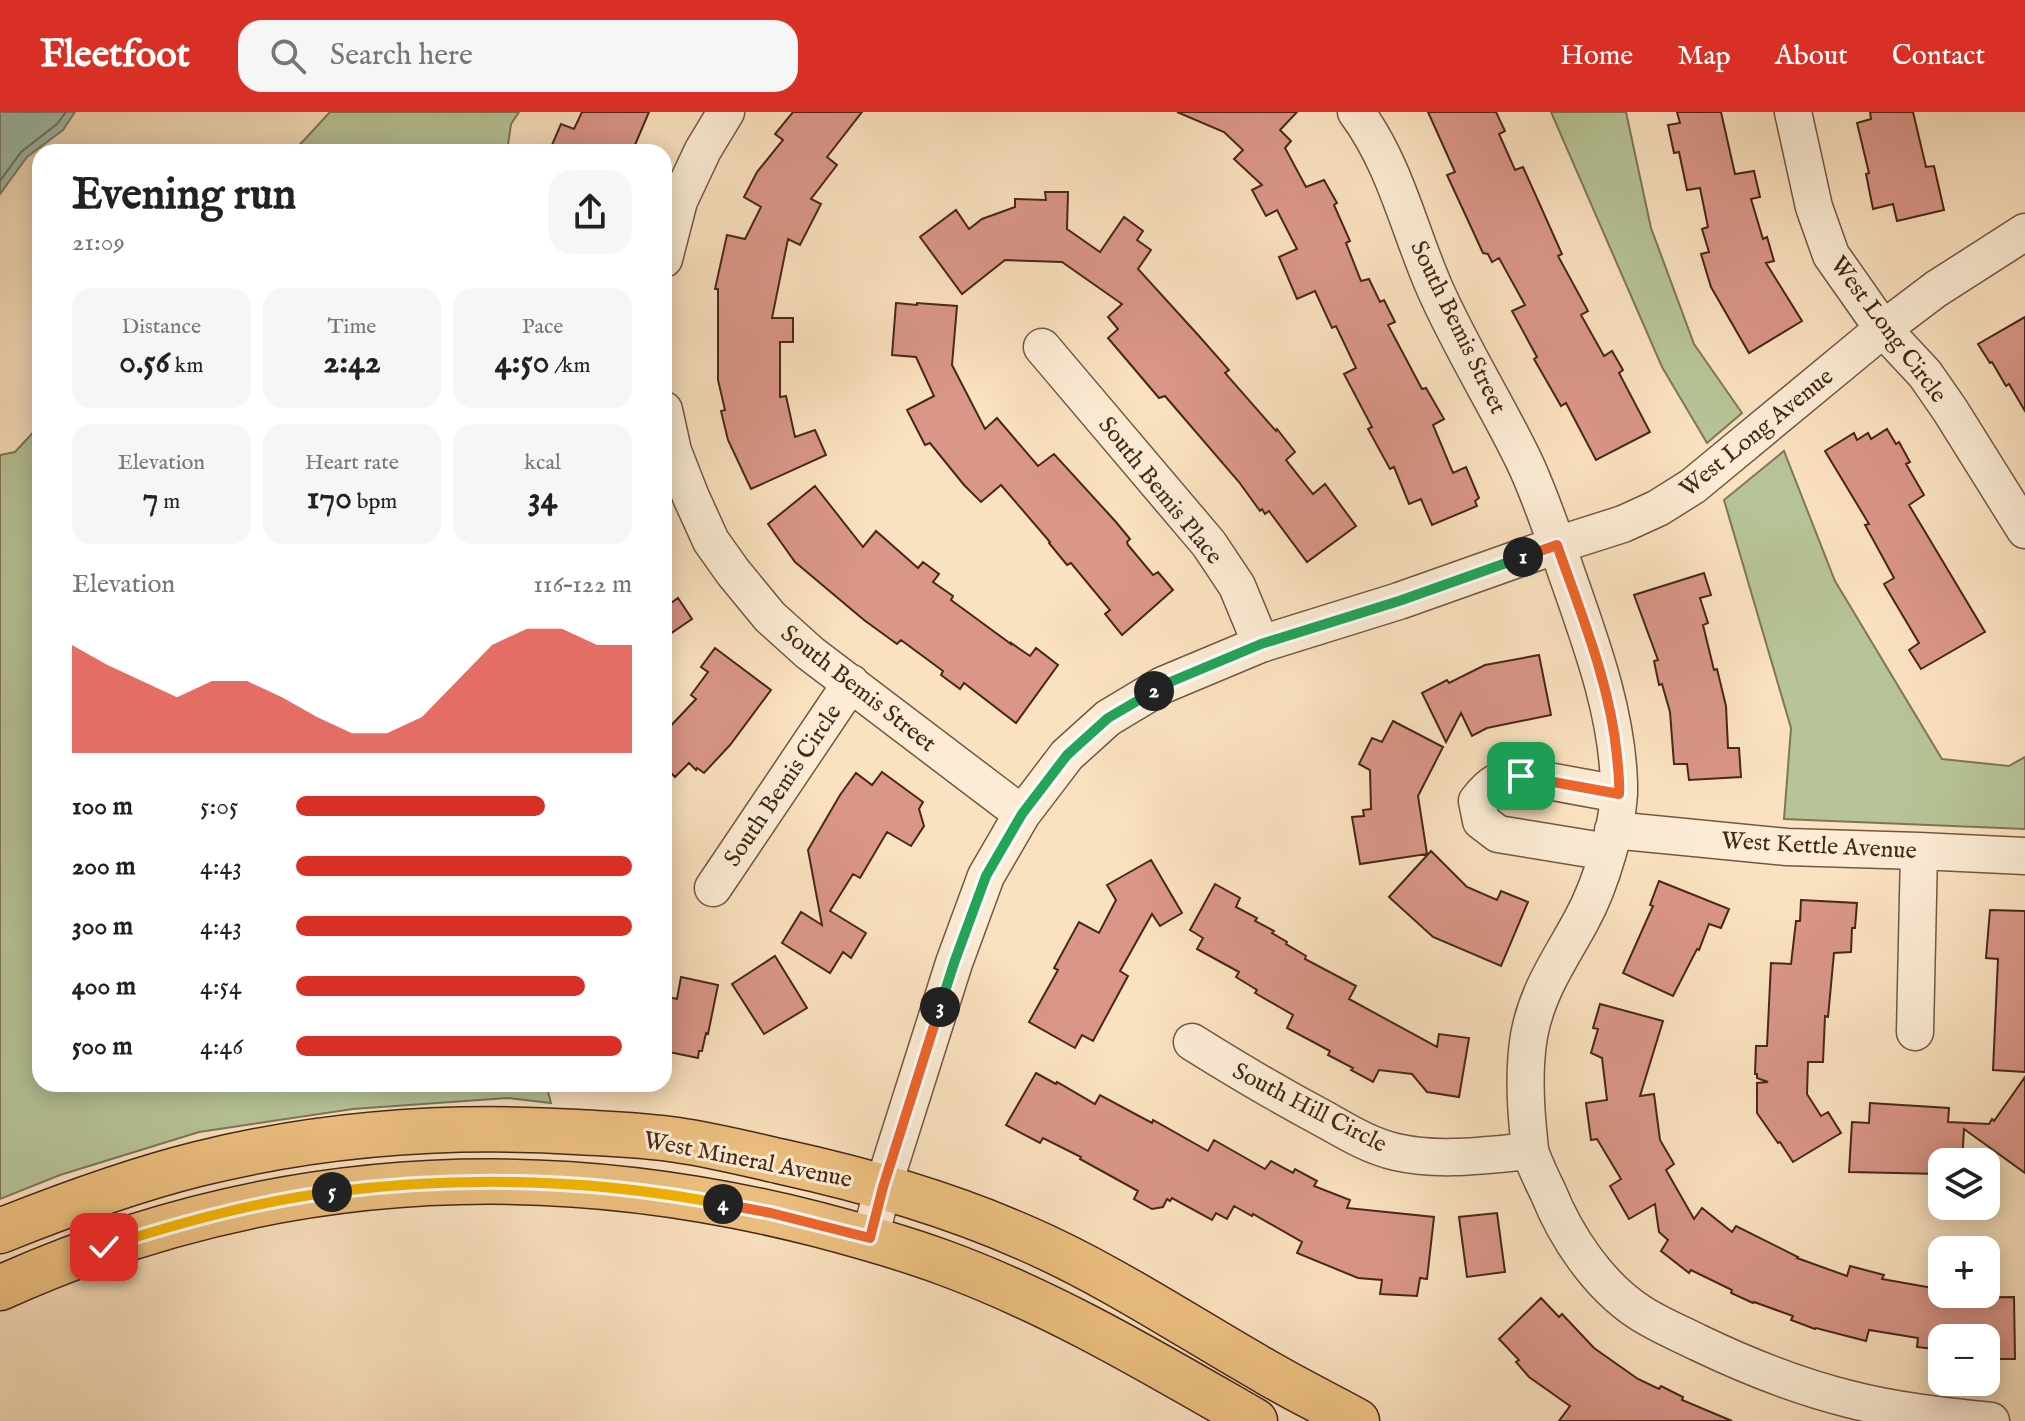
<!DOCTYPE html>
<html lang="en">
<head>
<meta charset="utf-8">
<style>
	:root { --surface:#fff; --page:#f6f6f6; --text:#222; --muted:#767676; --accent:#d93025 }
	body { margin:0; font-family:"IM FELL English",serif; background:var(--page); color:var(--text); height:100vh; display:flex; flex-direction:column; font-size:30px; white-space:nowrap }
	* { box-sizing:border-box; margin:0 }
	p { font-size:26px; color:var(--muted) }
	.icon { flex:none; width:44px; height:44px; fill:none; stroke:currentColor; stroke-width:2; stroke-linecap:round; stroke-linejoin:round }
	.map { position:relative; flex:1; overflow:hidden }
	.drawer { position:absolute; left:32px; top:32px; width:640px; height:948px; display:flex; flex-direction:column; background:var(--surface); border-radius:24px; box-shadow:0 4px 20px #0003 }
	.drawer>* { flex:none }
	.controls { position:absolute; left:1928px; top:1036px; display:grid; gap:16px }
	.controls a { display:grid; place-items:center; width:72px; height:72px; border-radius:16px; background:var(--surface); box-shadow:0 4px 20px #0003; font-size:40px }
	.pin { position:absolute; display:grid; place-items:center; width:68px; height:68px; color:#fff; margin:-34px; border-radius:16px; box-shadow:0 4px 12px #0006 }
	.km { position:absolute; width:40px; height:40px; margin:-20px; border-radius:50%; background:#222; color:#fff; font-size:22px; line-height:40px; text-align:center }
	.round { display:grid; place-items:center; flex:none; width:84px; height:84px; border-radius:24px; background:var(--page) }
	.summary { display:flex; align-items:center; justify-content:space-between; height:136px; padding:0 40px }
	h1 { font-size:44px; font-weight:700; line-height:60px }
	.figures { display:grid; grid-template-columns:repeat(3,1fr); gap:12px; height:136px; padding:8px 40px }
	.figures div { display:grid; align-content:center; border-radius:20px; background:var(--page); text-align:center }
	.figures b { font-size:34px; font-weight:700 }
	.figures small { font-size:22px; font-weight:400 }
	.figures p { font-size:22px }
	.chart { height:224px; padding:16px 40px }
	.chart p { display:flex; justify-content:space-between }
	.chart svg { width:100%; height:144px; margin-top:8px; fill:var(--accent); opacity:.7 }
	ul { padding:0 40px; list-style:none; font-size:26px }
	li { display:grid; grid-template-columns:128px 96px 1fr; align-items:center; height:60px }
	li i { height:20px; border-radius:10px; background:var(--accent) }
	header { display:flex; align-items:center; gap:48px; box-sizing:border-box; height:112px; padding:0 40px; background:var(--accent); color:#fff }
	header strong { font-size:38px }
	nav { display:flex; gap:44px; margin-inline-start:auto; font-size:28px }
	.search { width:560px; height:72px; background:var(--page); display:flex; align-items:center; gap:20px; box-sizing:border-box; padding:0 28px; border-radius:24px; color:var(--muted); font-size:30px }
	.map>svg:first-child { display:block }
</style>
</head>
<body>
<header>
<strong>Fleetfoot</strong>
<div class="search"><svg class="icon" aria-label="search" viewBox="0 0 24 24"><circle cx="10" cy="10" r="6"/><path d="M15 15l6 6"/></svg>Search here</div>
<nav><a>Home</a><a>Map</a><a>About</a><a>Contact</a></nav>
</header>
<div class="map">
<svg width="2025" height="1309" viewBox="0 0 2025 1309">
	<rect width="100%" height="100%" fill="#fae1bf"/>
	<filter id="stains"><feTurbulence type="fractalNoise" baseFrequency=".0025" numOctaves="4"/><feColorMatrix values="0 0 0 0 .2 0 0 0 0 .09 0 0 0 0 .02 0 0 0 .5 -.17"/></filter>
	<radialGradient id="worn" r=".72"><stop offset=".6" stop-color="#630" stop-opacity="0"/><stop offset="1" stop-color="#630" stop-opacity=".3"/></radialGradient>
	<path fill="#b7c497" stroke="#7f7658" stroke-width="2" d="M 330,0 L 519,0 L 511,12 L 507,40 L 293,40 Z
		M 1551,0 L 1626,0 L 1651,116 L 1694,232 L 1742,301 L 1707,331 L 1662,255 Z
		M 40,313 L 40,972 L 546,972 L 551,991 L 507,986 L 353,997 L 199,1020 L 60,1063 L 0,1087 L 0,343 L 15,340 Z
		M 1784,339 L 1835,469 L 1942,647 L 2009,654 L 2025,645 L 2025,717 L 1784,707 L 1791,616 L 1724,388 Z"/>
	<path fill="#9fbeac" stroke="#7c8271" stroke-width="2" d="M 0,0 L 75,0 L 63,18 L 27,45 L 0,82 Z"/>
	<g fill="none" stroke-linecap="round" stroke-linejoin="round">
		<path stroke="#737262" stroke-width="2" d="M 0,69 L 21,40 L 57,12 L 66,0"/>
	</g>
	<path fill="#da9688" stroke="#472718" stroke-width="2" d="M 582,0 L 649,0 L 632,40 L 549,40 L 561,12 L 574,17 Z
		M 793,0 L 862,0 L 827,45 L 837,53 L 811,87 L 821,92 L 800,133 L 788,127 L 772,206 L 793,206 L 793,230 L 780,230 L 780,285 L 786,284 L 795,325 L 815,318 L 826,343 L 751,377 L 728,328 L 721,299 L 725,298 L 718,268 L 718,177 L 715,177 L 727,123 L 745,127 L 761,95 L 744,85 L 757,60 L 783,28 L 775,22 Z
		M 1177,0 L 1297,0 L 1280,18 L 1291,29 L 1285,36 L 1306,75 L 1324,68 L 1337,91 L 1334,93 L 1350,129 L 1346,131 L 1361,169 L 1369,167 L 1380,190 L 1384,188 L 1395,210 L 1388,213 L 1422,277 L 1426,276 L 1444,307 L 1433,313 L 1453,361 L 1466,355 L 1479,386 L 1475,389 L 1477,394 L 1432,413 L 1421,387 L 1409,392 L 1394,355 L 1390,357 L 1368,317 L 1372,315 L 1344,262 L 1356,256 L 1336,214 L 1332,216 L 1315,179 L 1297,187 L 1279,145 L 1297,137 L 1277,98 L 1266,104 L 1252,78 L 1262,73 L 1234,47 L 1243,38 L 1224,20 Z
		M 1428,0 L 1496,0 L 1505,19 L 1499,22 L 1515,58 L 1523,55 L 1562,142 L 1558,144 L 1588,199 L 1581,203 L 1604,244 L 1612,239 L 1623,258 L 1619,261 L 1650,320 L 1596,348 L 1566,291 L 1561,294 L 1534,247 L 1537,245 L 1512,199 L 1525,193 L 1499,146 L 1492,150 L 1488,142 L 1483,141 L 1447,63 L 1455,60 Z
		M 1677,0 L 1721,0 L 1735,62 L 1754,59 L 1760,85 L 1751,87 L 1763,127 L 1767,125 L 1774,149 L 1766,151 L 1802,209 L 1749,241 L 1711,175 L 1701,142 L 1709,140 L 1702,117 L 1708,115 L 1700,76 L 1687,78 L 1679,40 L 1674,41 L 1668,13 L 1680,11 Z
		M 1870,0 L 1913,0 L 1926,55 L 1934,54 L 1944,98 L 1897,109 L 1893,92 L 1873,97 L 1866,62 L 1869,61 L 1857,11 L 1871,7 Z
		M 1045,80 L 1068,80 L 1067,117 L 1100,140 L 1124,105 L 1143,119 L 1137,128 L 1151,138 L 1138,157 L 1199,224 L 1229,258 L 1225,261 L 1276,319 L 1277,317 L 1295,340 L 1286,348 L 1313,382 L 1325,372 L 1356,414 L 1307,450 L 1269,399 L 1265,402 L 1262,397 L 1260,399 L 1239,370 L 1165,284 L 1159,286 L 1108,226 L 1118,217 L 1108,205 L 1122,192 L 1062,150 L 1005,148 L 962,182 L 920,125 L 956,98 L 969,117 L 982,107 L 1015,95 L 1015,87 L 1046,88 Z
		M 896,191 L 917,193 L 917,191 L 957,194 L 952,253 L 985,317 L 997,306 L 1038,354 L 1054,342 L 1116,410 L 1130,427 L 1127,430 L 1128,433 L 1153,463 L 1158,460 L 1173,478 L 1122,523 L 1105,502 L 1110,498 L 1071,451 L 1067,453 L 1049,431 L 1050,430 L 1001,373 L 981,390 L 964,373 L 930,331 L 925,333 L 907,298 L 934,284 L 916,245 L 892,243 Z
		M 2025,205 L 2025,299 L 2009,272 L 2006,274 L 1992,250 L 1990,251 L 1978,232 Z
		M 1887,317 L 1896,332 L 1899,330 L 1910,350 L 1906,352 L 1924,383 L 1909,393 L 1985,520 L 1921,557 L 1909,538 L 1919,531 L 1884,472 L 1894,466 L 1865,413 L 1869,412 L 1825,339 L 1854,321 L 1857,328 L 1868,321 L 1871,327 Z
		M 815,374 L 863,435 L 876,419 L 918,456 L 923,450 L 939,462 L 933,470 L 953,484 L 951,488 L 1011,532 L 1011,531 L 1030,544 L 1036,536 L 1058,553 L 1016,611 L 964,571 L 960,577 L 941,563 L 943,559 L 901,528 L 897,532 L 864,508 L 795,450 L 768,412 Z
		M 1704,461 L 1711,483 L 1700,486 L 1708,511 L 1703,513 L 1714,558 L 1717,557 L 1726,594 L 1728,636 L 1739,636 L 1741,665 L 1689,668 L 1687,652 L 1674,652 L 1670,600 L 1662,572 L 1659,573 L 1654,549 L 1658,548 L 1634,483 Z
		M 678,486 L 692,507 L 664,526 L 664,496 Z
		M 715,536 L 771,578 L 730,633 L 704,661 L 697,656 L 696,658 L 689,651 L 675,665 L 664,654 L 664,621 L 696,587 L 691,583 L 708,560 L 701,555 Z
		M 1539,543 L 1551,603 L 1487,616 L 1472,624 L 1461,601 L 1446,630 L 1422,581 L 1447,568 L 1449,571 L 1485,553 Z
		M 1393,609 L 1443,635 L 1418,684 L 1427,742 L 1360,752 L 1352,705 L 1364,704 L 1363,698 L 1371,697 L 1370,658 L 1359,652 L 1372,626 L 1382,630 Z
		M 882,660 L 923,690 L 919,697 L 924,714 L 911,734 L 887,720 L 860,766 L 853,762 L 830,799 L 866,821 L 851,846 L 843,840 L 830,861 L 782,831 L 801,800 L 822,813 L 808,738 L 840,683 L 856,661 L 872,673 Z
		M 1431,739 L 1467,775 L 1497,788 L 1501,779 L 1528,790 L 1501,854 L 1433,825 L 1389,785 Z
		M 1151,748 L 1182,801 L 1160,814 L 1152,802 L 1120,859 L 1128,864 L 1093,929 L 1082,923 L 1075,936 L 1029,910 L 1058,858 L 1054,856 L 1079,810 L 1099,821 L 1116,788 L 1107,773 Z
		M 1659,769 L 1729,797 L 1721,816 L 1709,812 L 1699,838 L 1697,837 L 1673,884 L 1623,861 L 1653,794 L 1650,793 Z
		M 1215,772 L 1240,786 L 1236,795 L 1257,806 L 1255,809 L 1274,819 L 1272,821 L 1287,830 L 1286,832 L 1306,844 L 1305,847 L 1356,874 L 1349,887 L 1437,935 L 1439,922 L 1469,926 L 1459,985 L 1427,980 L 1412,962 L 1379,958 L 1373,970 L 1351,958 L 1353,956 L 1328,943 L 1330,939 L 1287,916 L 1293,903 L 1255,881 L 1257,878 L 1236,865 L 1239,860 L 1197,837 L 1203,826 L 1190,818 Z
		M 1801,788 L 1857,791 L 1855,816 L 1852,816 L 1851,840 L 1834,841 L 1828,905 L 1825,904 L 1823,950 L 1808,950 L 1807,982 L 1821,1004 L 1828,1000 L 1841,1021 L 1793,1050 L 1780,1030 L 1778,1031 L 1757,1001 L 1757,971 L 1768,970 L 1757,966 L 1757,962 L 1755,962 L 1756,934 L 1767,934 L 1771,851 L 1791,852 L 1796,809 L 1800,809 Z
		M 1990,798 L 2025,799 L 2025,960 L 1993,958 L 1998,847 L 1986,846 Z
		M 775,844 L 807,896 L 764,922 L 732,872 Z
		M 681,865 L 718,873 L 708,922 L 706,921 L 702,939 L 699,939 L 698,946 L 669,940 L 670,933 L 667,933 L 668,926 L 664,925 L 664,884 L 677,887 Z
		M 1600,892 L 1663,909 L 1640,984 L 1654,982 L 1660,1028 L 1674,1052 L 1666,1058 L 1694,1107 L 1702,1096 L 1732,1120 L 1736,1114 L 1798,1145 L 1797,1146 L 1847,1164 L 1850,1154 L 1884,1163 L 1882,1167 L 1933,1176 L 1931,1186 L 2014,1185 L 2015,1247 L 1989,1247 L 1989,1245 L 1986,1245 L 1986,1226 L 1942,1226 L 1942,1238 L 1917,1235 L 1918,1226 L 1869,1218 L 1866,1229 L 1816,1216 L 1815,1217 L 1791,1208 L 1793,1204 L 1754,1190 L 1753,1191 L 1731,1181 L 1732,1178 L 1691,1158 L 1689,1161 L 1661,1139 L 1668,1128 L 1659,1120 L 1655,1092 L 1629,1107 L 1610,1074 L 1621,1067 L 1597,1027 L 1591,1028 L 1586,991 L 1607,988 L 1602,946 L 1591,941 L 1598,917 L 1593,916 Z
		M 1036,961 L 1056,972 L 1057,970 L 1095,992 L 1100,983 L 1152,1011 L 1153,1008 L 1208,1039 L 1214,1028 L 1265,1057 L 1271,1049 L 1293,1061 L 1295,1057 L 1317,1069 L 1314,1074 L 1350,1088 L 1347,1096 L 1434,1105 L 1427,1167 L 1420,1166 L 1417,1184 L 1380,1182 L 1382,1168 L 1358,1166 L 1297,1141 L 1302,1130 L 1253,1102 L 1252,1104 L 1234,1094 L 1227,1107 L 1216,1101 L 1212,1108 L 1172,1086 L 1170,1089 L 1167,1087 L 1163,1095 L 1152,1097 L 1134,1087 L 1138,1079 L 1080,1047 L 1081,1045 L 1043,1026 L 1040,1031 L 1006,1013 Z
		M 2025,965 L 2025,1061 L 1964,1017 L 1962,1050 L 1942,1050 L 1942,1062 L 1849,1060 L 1852,1010 L 1869,1011 L 1870,991 L 1949,996 L 1948,1010 L 1989,1012 L 1992,1007 L 1994,1009 Z
		M 1497,1101 L 1505,1160 L 1467,1165 L 1459,1105 Z
		M 1541,1186 L 1559,1205 L 1562,1202 L 1594,1236 L 1638,1267 L 1659,1277 L 1661,1274 L 1683,1285 L 1682,1288 L 1732,1309 L 1559,1309 L 1570,1294 L 1529,1265 L 1516,1250 L 1519,1248 L 1499,1227 Z"/>
	<g fill="none" stroke-linecap="round" stroke-linejoin="round">
		<g stroke="#745642" stroke-width="39">
			<path id="minor" d="M 1356,0 C 1395,52 1409,118 1435,177 C 1461,236 1496,291 1524,349 C 1542,387 1555,428 1569,468 C 1592,534 1617,601 1619,672 C 1620,711 1600,775 1581,809 C 1560,848 1537,879 1529,924 C 1524,954 1525,986 1528,1017 C 1529,1025 1529,1034 1531,1042 C 1536,1055 1542,1068 1548,1080 C 1566,1125 1598,1173 1639,1200 C 1657,1212 1679,1221 1699,1231 C 1747,1254 1797,1274 1849,1287 C 1895,1299 1943,1304 1991,1309
				M 1793,0 L 1814,95 L 1831,143 L 1883,217 L 1925,262 L 1950,298 L 2025,418
				M 664,147 L 679,89 L 703,38 L 726,0
				M 1042,235 L 1209,432 L 1237,474 L 1261,532
				M 664,298 L 673,339 L 691,385 L 711,429 L 733,460 L 770,505 L 810,541 L 1022,702
				M 1613,718 L 1787,735 L 1919,739 L 2025,744
				M 1608,740 L 1498,722 L 1481,709 L 1477,689 C 1490,672 1499,666 1521,664 L 1619,682
				M 713,776 L 851,571
				M 1915,920 L 1919,739
				M 1192,930 C 1235,957 1279,983 1324,1007 C 1347,1020 1370,1034 1396,1040 C 1440,1050 1486,1043 1530,1039
				M 870,1126 L 883,1075 L 954,851 L 986,764 L 1022,702 L 1067,643 L 1108,606 L 1163,573 L 1261,532 L 1399,489 L 1557,433 L 1623,412 L 1658,396 L 1693,374 L 1883,217 L 1936,177 L 2025,120"/>
		</g>
		<g stroke="#472718" stroke-width="47">
			<path id="major" d="M 0,1119 C 65,1093 130,1069 198,1052 C 323,1021 448,1012 577,1020 C 610,1022 644,1023 677,1028 C 712,1033 748,1042 783,1050 C 865,1068 946,1091 1023,1125 C 1109,1162 1187,1215 1268,1261 C 1297,1278 1328,1293 1357,1309
				M 0,1176 C 264,1057 537,1041 816,1112 C 858,1123 901,1135 942,1150 C 1052,1190 1154,1251 1255,1309"/>
		</g>
		<use href="#minor" stroke="#fcecd5" stroke-width="36"/>
		<use href="#major" stroke="#edc080" stroke-width="44"/>
	</g>
	<g fill="none" stroke-linecap="round" stroke-linejoin="round">
		<g stroke="#fff" stroke-width="16">
			<path id="split-1" d="M 1521,664 L 1619,682 C 1620,669 1618,657 1617,644 C 1610,571 1581,502 1557,433 L 1523,445"/>
		</g>
		<g stroke="#fff" stroke-width="16">
			<path id="split-2" d="M 1154,579 L 1163,573 L 1261,532 L 1399,489 L 1523,445"/>
		</g>
		<g stroke="#fff" stroke-width="16">
			<path id="split-3" d="M 940,895 L 954,851 L 986,764 L 1022,702 L 1067,643 L 1108,606 L 1154,579"/>
		</g>
		<g stroke="#fff" stroke-width="16">
			<path id="split-4" d="M 723,1092 L 771,1101 L 870,1126 L 883,1075 L 940,895"/>
		</g>
		<g stroke="#fff" stroke-width="16">
			<path id="split-5" d="M 332,1080 C 464,1063 593,1067 723,1092"/>
		</g>
		<g stroke="#fff" stroke-width="16">
			<path id="split-6" d="M 104,1135 C 179,1111 254,1090 332,1080"/>
		</g>
		<use href="#split-1" stroke="#f0652b" stroke-width="10"/>
		<use href="#split-2" stroke="#22a559" stroke-width="10"/>
		<use href="#split-3" stroke="#22a559" stroke-width="10"/>
		<use href="#split-4" stroke="#f0652b" stroke-width="10"/>
		<use href="#split-5" stroke="#f5b400" stroke-width="10"/>
		<use href="#split-6" stroke="#f5b400" stroke-width="10"/>
	</g>
	<g text-anchor="middle" stroke-width="6" stroke-linejoin="round" paint-order="stroke">
		<g font-size="24" fill="#472718" stroke="#fcecd5">
			<text transform="translate(1459 215) rotate(64)" y="8">South Bemis Street</text>
			<text transform="translate(1889 217) rotate(53)" y="8">West Long Circle</text>
			<text transform="translate(1756 320) rotate(-39)" y="8">West Long Avenue</text>
			<text transform="translate(1161 378) rotate(51)" y="8">South Bemis Place</text>
			<text transform="translate(859 576) rotate(38)" y="8">South Bemis Street</text>
			<text transform="translate(782 673) rotate(-56)" y="8">South Bemis Circle</text>
			<text transform="translate(1819 733) rotate(3)" y="8">West Kettle Avenue</text>
			<text transform="translate(1310 995) rotate(27)" y="8">South Hill Circle</text>
			<text transform="translate(748 1047) rotate(11)" y="8">West Mineral Avenue</text>
		</g>
	</g>
	<rect width="100%" height="100%" filter="url(#stains)"/>
	<rect width="100%" height="100%" fill="url(#worn)"/>
</svg>
<div class="controls">
<a><svg class="icon" aria-label="layers" viewBox="0 0 24 24"><path d="M12 4l9 5-9 5-9-5zM3 14l9 5 9-5"/></svg></a>
<a>+</a>
<a>−</a>
</div>
<div class="pin" style="left:1521px;top:664px;background:#1e9e55"><svg class="icon" aria-label="arrive" viewBox="0 0 24 24"><path d="M6 21V4h12l-3 4 3 4H6"/></svg></div>
<div class="pin" style="left:104px;top:1135px;background:#d93025"><svg class="icon" aria-label="check" viewBox="0 0 24 24"><path d="M5 12l5 5 9-10"/></svg></div>
<b class="km" style="left:1523px;top:445px">1</b>
<b class="km" style="left:1154px;top:579px">2</b>
<b class="km" style="left:940px;top:895px">3</b>
<b class="km" style="left:723px;top:1092px">4</b>
<b class="km" style="left:332px;top:1080px">5</b>
<section class="drawer">
<div class="summary"><div><h1>Evening run</h1><p>21:09</p></div><a class="round"><svg class="icon" aria-label="share" viewBox="0 0 24 24"><path d="M12 15V3M7 8l5-5 5 5M5 13v7h14v-7"/></svg></a></div>
<div class="figures">
<div><p>Distance</p><b>0.56<small> km</small></b></div>
<div><p>Time</p><b>2:42</b></div>
<div><p>Pace</p><b>4:50<small> /km</small></b></div>
</div>
<div class="figures">
<div><p>Elevation</p><b>7<small> m</small></b></div>
<div><p>Heart rate</p><b>170<small> bpm</small></b></div>
<div><p>kcal</p><b>34</b></div>
</div>
<div class="chart"><p><span>Elevation</span>116–122 m</p>
<svg viewBox="0 0 160 44" preserveAspectRatio="none"><path d="M0 44V11L10 17L20 22L30 27L40 22L50 22L60 27L70 33L80 38L90 38L100 33L110 22L120 11L130 6L140 6L150 11L160 11V44z"/></svg>
</div>
<ul>
<li><b>100 m</b>5:05<i style="width:74%"></i></li>
<li><b>200 m</b>4:43<i style="width:100%"></i></li>
<li><b>300 m</b>4:43<i style="width:100%"></i></li>
<li><b>400 m</b>4:54<i style="width:86%"></i></li>
<li><b>500 m</b>4:46<i style="width:97%"></i></li>
</ul>
</section>
</div>
</body>
</html>
